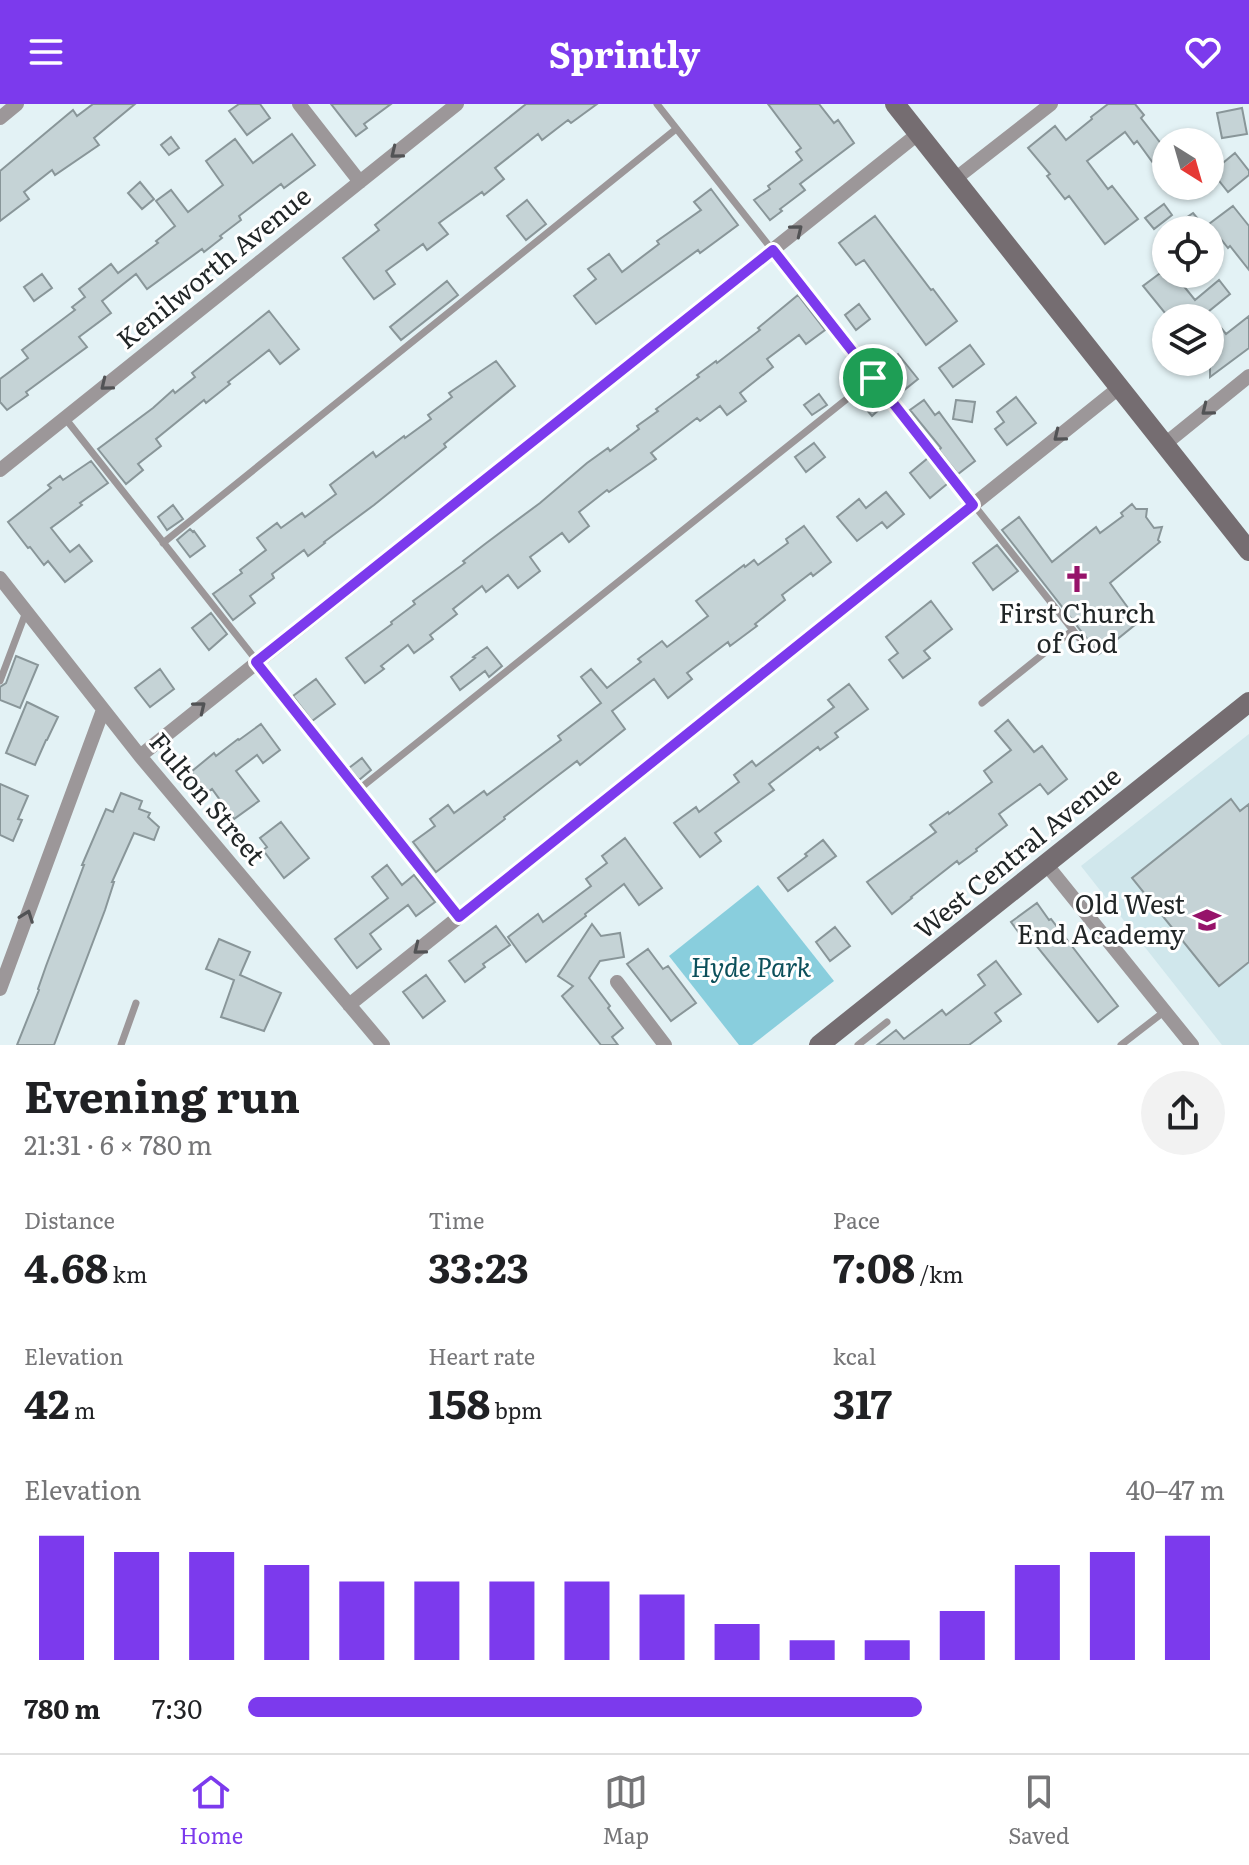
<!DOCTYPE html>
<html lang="en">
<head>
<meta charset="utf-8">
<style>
	:root { --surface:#fff; --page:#f2f2f2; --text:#202124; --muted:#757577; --line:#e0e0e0; --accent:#7c3aed }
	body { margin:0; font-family:Literata,serif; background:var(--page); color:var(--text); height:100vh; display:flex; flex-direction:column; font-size:30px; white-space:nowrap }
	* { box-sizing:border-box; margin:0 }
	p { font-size:26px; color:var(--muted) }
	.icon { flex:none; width:44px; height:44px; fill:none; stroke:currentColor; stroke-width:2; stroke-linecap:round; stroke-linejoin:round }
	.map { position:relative; height:941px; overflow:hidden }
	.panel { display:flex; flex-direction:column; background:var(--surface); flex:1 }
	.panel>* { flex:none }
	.needle { width:52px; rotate:143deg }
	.buttons { position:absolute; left:1152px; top:24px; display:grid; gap:16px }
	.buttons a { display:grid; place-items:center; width:72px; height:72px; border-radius:50%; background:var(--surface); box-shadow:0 2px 6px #0004; font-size:40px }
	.pin { position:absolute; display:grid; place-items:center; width:68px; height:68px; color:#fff; margin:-34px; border:4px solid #fff; border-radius:50%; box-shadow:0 2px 8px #0007 }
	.round { display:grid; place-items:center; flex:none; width:84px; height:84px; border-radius:42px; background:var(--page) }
	.summary { display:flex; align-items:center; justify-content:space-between; height:136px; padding:0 24px }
	h1 { font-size:44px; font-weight:700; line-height:60px }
	.metrics { display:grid; grid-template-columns:repeat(3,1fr); gap:12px; height:136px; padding:8px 24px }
	.metrics div { display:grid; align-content:center }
	.metrics b { font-size:40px; font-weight:700 }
	.metrics small { font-size:22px; font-weight:400 }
	.metrics p { font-size:22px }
	.chart { height:224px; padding:16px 24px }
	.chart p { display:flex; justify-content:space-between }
	.chart svg { width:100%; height:144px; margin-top:8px; stroke:var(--accent); stroke-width:6 }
	ul { padding:0 24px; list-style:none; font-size:26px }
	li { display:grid; grid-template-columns:128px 96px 1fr; align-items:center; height:60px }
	li i { height:20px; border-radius:10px; background:var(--accent) }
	header { display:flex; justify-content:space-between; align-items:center; height:104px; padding:0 24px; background:var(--accent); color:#fff; font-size:36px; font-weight:700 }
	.tab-bar { display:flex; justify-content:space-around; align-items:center; height:112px; border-top:2px solid var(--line); background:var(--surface); font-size:22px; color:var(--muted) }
	.tab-bar a { display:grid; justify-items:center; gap:4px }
	.tab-bar .current { color:var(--accent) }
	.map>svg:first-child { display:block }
</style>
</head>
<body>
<header><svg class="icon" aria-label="menu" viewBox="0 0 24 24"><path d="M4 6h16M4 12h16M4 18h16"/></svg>Sprintly<svg class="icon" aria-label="heart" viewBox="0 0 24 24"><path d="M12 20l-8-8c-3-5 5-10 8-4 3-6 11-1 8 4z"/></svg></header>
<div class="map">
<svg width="1249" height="941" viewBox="0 0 1249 941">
	<rect width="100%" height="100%" fill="#e3f2f5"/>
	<path fill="#d0e7ec" d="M 1249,630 L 1249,941 L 1222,941 L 1081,762 Z"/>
	<path fill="#89cedd" d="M 758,781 L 834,877 L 752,941 L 739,941 L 669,852 Z"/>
	<path fill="#c5d3d6" stroke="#899699" stroke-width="2" d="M 93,0 L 135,0 L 94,34 L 99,41 L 55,71 L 52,66 L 24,88 L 29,95 L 0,117 L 0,67 L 73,6 L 77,12 Z
		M 239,0 L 260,0 L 270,14 L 247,31 L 229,7 Z
		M 331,0 L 391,0 L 364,20 L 367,24 L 356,32 Z
		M 526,0 L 597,0 L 571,19 L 568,16 L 542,36 L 538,30 L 495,64 L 504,75 L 484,91 L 482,88 L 439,119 L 448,130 L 427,146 L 423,140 L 386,167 L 395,180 L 374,195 L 343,154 L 379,126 L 375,121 L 396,104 Z
		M 768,0 L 819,0 L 834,19 L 838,16 L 854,39 L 800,80 L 805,86 L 780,105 L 782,107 L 770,116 L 754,96 L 770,85 L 768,82 L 802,56 L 796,48 L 801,44 Z
		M 1108,0 L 1135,0 L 1144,11 L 1141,14 L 1166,46 L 1166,56 L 1156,63 L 1137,37 L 1134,40 L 1125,28 L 1087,57 L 1108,85 L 1112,82 L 1138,115 L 1105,140 L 1069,92 L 1065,95 L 1047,72 L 1050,70 L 1028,44 L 1055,22 L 1066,36 L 1092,15 L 1091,13 Z
		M 1242,4 L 1247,30 L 1222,34 L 1217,9 Z
		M 292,30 L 315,61 L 284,84 L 281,80 L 239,112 L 241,116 L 220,132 L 222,134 L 204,148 L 202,145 L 147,185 L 136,170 L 102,197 L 111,209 L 79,233 L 87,243 L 26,288 L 28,291 L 7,306 L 0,298 L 0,275 L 28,254 L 22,246 L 75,206 L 72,203 L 85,193 L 79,185 L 111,160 L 118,169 L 158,139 L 156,137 L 175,122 L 156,97 L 171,86 L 188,108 L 223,81 L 206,57 L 235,35 L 253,59 Z
		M 171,33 L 179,44 L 169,51 L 161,41 Z
		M 1235,49 L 1249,67 L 1249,71 L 1228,88 L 1212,68 Z
		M 140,78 L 154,95 L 142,105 L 128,89 Z
		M 711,85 L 738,121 L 700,149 L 698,146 L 596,220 L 574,192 L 596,175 L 588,165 L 609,150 L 622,168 L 659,140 L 657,137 L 701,106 L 694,98 Z
		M 527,96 L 546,120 L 526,136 L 507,112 Z
		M 1164,100 L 1172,111 L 1154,125 L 1145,114 Z
		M 1233,102 L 1249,122 L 1249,166 L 1230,142 L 1228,144 L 1209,120 Z
		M 1193,109 L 1207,126 L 1187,126 L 1180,118 Z
		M 875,112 L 931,186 L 933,185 L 957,217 L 926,241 L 864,156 L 856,161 L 839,139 Z
		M 42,170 L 52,184 L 34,197 L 24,183 Z
		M 1159,170 L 1174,170 L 1195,196 L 1219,176 L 1230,190 L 1208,208 L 1226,230 L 1249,212 L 1249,244 L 1210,273 L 1210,214 L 1169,214 L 1143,182 Z
		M 447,177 L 458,191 L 401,236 L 390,223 Z
		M 798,191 L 825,226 L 806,240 L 799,231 L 767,255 L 773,263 L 740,289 L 746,297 L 727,311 L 720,302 L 700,317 L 697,314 L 651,349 L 656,355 L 609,388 L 607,386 L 579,408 L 589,422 L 569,438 L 562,429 L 530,453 L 540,467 L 518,484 L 508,471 L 486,488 L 482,482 L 453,505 L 457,510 L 430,531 L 433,535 L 414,549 L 408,541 L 381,562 L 384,565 L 365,579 L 346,554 L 392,520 L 391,518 L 415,500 L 413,497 L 465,459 L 463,457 L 485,440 L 540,399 L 587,359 L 608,344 L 610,347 L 639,325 L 637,322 L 658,307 L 656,305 L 699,273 L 697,271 L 716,257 L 717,259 L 760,226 L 758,224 Z
		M 859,200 L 870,215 L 856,226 L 845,211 Z
		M 269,207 L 299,245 L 280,260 L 269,246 L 228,278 L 230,280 L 206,299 L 204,296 L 156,335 L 161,342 L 138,360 L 143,366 L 126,380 L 98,345 L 153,304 L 173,286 L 175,289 L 195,273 L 192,269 Z
		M 970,241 L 984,260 L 953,283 L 939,264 Z
		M 898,250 L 918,275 L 903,287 L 883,261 Z
		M 496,257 L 515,282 L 444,340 L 446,343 L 374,401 L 324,438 L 325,439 L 308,452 L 304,446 L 272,470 L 274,474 L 250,492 L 255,499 L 233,516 L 213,490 L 242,469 L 240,466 L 266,446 L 257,434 L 277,419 L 281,424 L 302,409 L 305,413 L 336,390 L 330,381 L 373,348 L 376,353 L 404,332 L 405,334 L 431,315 L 428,311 L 452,293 L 449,289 Z
		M 869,289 L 882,303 L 872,312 L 859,297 Z
		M 819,290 L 827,301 L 812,311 L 804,301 Z
		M 1016,293 L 1036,319 L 1007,341 L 995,325 L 1004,318 L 997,308 Z
		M 924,296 L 935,311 L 939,308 L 975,357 L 958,370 L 939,346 L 941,344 L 910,306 Z
		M 956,296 L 975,298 L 972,318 L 953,315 Z
		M 814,339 L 825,353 L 806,368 L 795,353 Z
		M 928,354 L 947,378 L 947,380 L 930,394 L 910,369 Z
		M 91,357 L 108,379 L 80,399 L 82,401 L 51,424 L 70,448 L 79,441 L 92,457 L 65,478 L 48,457 L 44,461 L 30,443 L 28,444 L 8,418 L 51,384 L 48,381 L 60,372 L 63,376 Z
		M 886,388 L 904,410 L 887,424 L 882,418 L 857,437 L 837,413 L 859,395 L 866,404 Z
		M 1132,400 L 1136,405 L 1147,405 L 1146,413 L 1154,424 L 1162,423 L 1158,436 L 1160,438 L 1110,479 L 1131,508 L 1129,511 L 1136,520 L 1099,550 L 1002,426 L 1019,413 L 1052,458 L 1096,423 L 1100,429 L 1123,412 L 1121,409 Z
		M 173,401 L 183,415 L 167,426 L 158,413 Z
		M 804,422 L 831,458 L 813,472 L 811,469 L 782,491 L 785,496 L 755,520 L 757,522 L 730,542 L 728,538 L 687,569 L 692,575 L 668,594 L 654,575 L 612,607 L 625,625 L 580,661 L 577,657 L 548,679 L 504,713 L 505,715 L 436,768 L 413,738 L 435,722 L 430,715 L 448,701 L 454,709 L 484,687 L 487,691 L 561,636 L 558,632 L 601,599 L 581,573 L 591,565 L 607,584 L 641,558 L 638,555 L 662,537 L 667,543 L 708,512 L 696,497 L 744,461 L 745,463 L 754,456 L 758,461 L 788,439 L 786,435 Z
		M 190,425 L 193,428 L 194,427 L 205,442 L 190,453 L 177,436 Z
		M 997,441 L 1018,467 L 993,486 L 973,459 Z
		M 931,497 L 952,525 L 924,547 L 930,554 L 903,574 L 889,556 L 898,549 L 886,533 Z
		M 211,509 L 227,530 L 209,546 L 192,524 Z
		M 487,543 L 502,562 L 489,573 L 485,567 L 460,586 L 451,573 L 475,554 L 473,553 Z
		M 16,552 L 38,561 L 20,604 L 0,596 L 0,583 L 6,579 Z
		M 160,565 L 174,585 L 150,603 L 135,584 Z
		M 316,575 L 335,600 L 312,617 L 293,592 Z
		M 849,580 L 868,605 L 835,629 L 838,633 L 820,646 L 818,643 L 769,680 L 774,686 L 715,729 L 721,737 L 700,753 L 674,719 L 696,703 L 699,708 L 739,678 L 734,671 L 752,657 L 756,662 L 834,603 L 828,596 Z
		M 27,598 L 58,613 L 47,636 L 46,636 L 35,661 L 6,649 Z
		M 1008,616 L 1034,648 L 1042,642 L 1067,675 L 1048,690 L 1040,680 L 999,710 L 1007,721 L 976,745 L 977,747 L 959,760 L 957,757 L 911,793 L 912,794 L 892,810 L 867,778 L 936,728 L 930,721 L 948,708 L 949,710 L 992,678 L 984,667 L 1011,646 L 995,627 Z
		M 261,620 L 280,646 L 263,659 L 257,651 L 236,667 L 259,697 L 234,715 L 212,685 L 208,688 L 191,668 L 214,649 L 216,652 L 238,635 L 239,636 Z
		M 362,654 L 371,666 L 359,676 L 349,664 Z
		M 0,680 L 28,692 L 18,715 L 22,716 L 13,737 L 0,731 Z
		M 121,689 L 142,697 L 139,705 L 150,709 L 148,713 L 159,723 L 154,736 L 134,729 L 112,778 L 114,778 L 105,806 L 54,941 L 17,941 L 39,886 L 38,885 L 46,862 L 84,761 L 82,761 L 106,705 L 113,708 Z
		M 1231,695 L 1240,707 L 1249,700 L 1249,858 L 1219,882 L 1132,774 Z
		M 281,718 L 309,754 L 284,774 L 263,746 L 267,743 L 260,734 Z
		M 625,734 L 662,784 L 639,801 L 624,780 L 585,810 L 586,812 L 526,858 L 508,833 L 538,810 L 543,818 L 591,782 L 586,775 L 607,759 L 602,752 Z
		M 823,736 L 836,752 L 788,787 L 778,774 L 807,752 L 805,750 Z
		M 387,761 L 402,781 L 414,771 L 435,798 L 416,812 L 408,801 L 370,830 L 381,845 L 357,864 L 335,835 L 388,794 L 372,773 Z
		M 1037,799 L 1049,816 L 1051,815 L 1118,902 L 1098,918 L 1027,830 L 1022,833 L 1011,818 Z
		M 592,820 L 601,832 L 620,829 L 624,853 L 600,857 L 589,874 L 610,902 L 608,904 L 623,924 L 612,933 L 618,941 L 601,941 L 562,892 L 573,882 L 558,872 Z
		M 496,822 L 510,841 L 483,860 L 485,863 L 465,878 L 449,857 Z
		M 835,823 L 850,842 L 830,857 L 816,838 Z
		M 219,835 L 250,848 L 240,871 L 281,889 L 264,927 L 221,913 L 234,876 L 206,865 Z
		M 648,845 L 663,865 L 668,862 L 696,899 L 671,917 L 627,860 Z
		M 996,857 L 1021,890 L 995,909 L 1001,917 L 969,941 L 877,941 L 896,926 L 904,935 L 942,906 L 946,911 L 985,881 L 978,871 Z
		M 426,871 L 445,897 L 423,914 L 403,888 Z"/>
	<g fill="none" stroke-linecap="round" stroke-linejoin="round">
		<path stroke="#9c9799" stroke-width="7" d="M 657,0 L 1083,539
			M 65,314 L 459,813
			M 163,439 L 676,25
			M 0,577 L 26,508
			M 982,599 L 1073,526
			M 358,686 L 873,274
			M 121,941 L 136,899
			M 858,941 L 887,918
			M 1121,941 L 1165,907"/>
		<path stroke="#9c9799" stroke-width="14" d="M 299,0 L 360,78
			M 0,14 L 17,0
			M 955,75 L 1051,0
			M 1165,340 L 1249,272
			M 0,366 L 457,0
			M 0,474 L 140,652 L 383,941
			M 140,652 L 919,29
			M 1046,760 L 1192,941
			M 617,878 L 665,941
			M 0,885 L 103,606
			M 349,901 L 1120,283"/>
		<path stroke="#756d71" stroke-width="20" d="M 895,0 L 1249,447
			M 819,941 L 1249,598"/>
	</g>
	<defs><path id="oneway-chevron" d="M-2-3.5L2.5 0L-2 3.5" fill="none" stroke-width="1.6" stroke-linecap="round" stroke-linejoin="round" transform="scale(2)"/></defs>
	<g stroke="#525355">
		<use href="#oneway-chevron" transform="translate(396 49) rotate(141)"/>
		<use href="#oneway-chevron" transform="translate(797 126) rotate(-39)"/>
		<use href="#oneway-chevron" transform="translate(106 281) rotate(141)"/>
		<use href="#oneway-chevron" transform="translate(1207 306) rotate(141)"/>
		<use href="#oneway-chevron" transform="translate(1059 332) rotate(141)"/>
		<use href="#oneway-chevron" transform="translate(200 603) rotate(-39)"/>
		<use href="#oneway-chevron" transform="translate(27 812) rotate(-70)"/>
		<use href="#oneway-chevron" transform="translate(419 845) rotate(141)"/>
	</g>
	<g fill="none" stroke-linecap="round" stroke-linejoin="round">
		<g stroke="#fff" stroke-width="16">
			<path id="route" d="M 773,146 L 973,401 L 459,813 L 256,558 Z"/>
		</g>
		<use href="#route" stroke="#7c3aed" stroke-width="10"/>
	</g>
	<defs>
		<g id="church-bare" transform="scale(2.16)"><path d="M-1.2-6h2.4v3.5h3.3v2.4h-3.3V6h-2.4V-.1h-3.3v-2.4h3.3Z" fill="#96136a" stroke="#fff" stroke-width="2.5" paint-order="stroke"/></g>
		<g id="school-bare" transform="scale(2.16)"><path d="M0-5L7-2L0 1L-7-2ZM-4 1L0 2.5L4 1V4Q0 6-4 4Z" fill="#96136a" stroke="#fff" stroke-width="2.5" paint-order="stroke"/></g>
	</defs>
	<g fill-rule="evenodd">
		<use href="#church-bare" x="1077" y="475"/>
		<use href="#school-bare" x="1207" y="816"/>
	</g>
	<g text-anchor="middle" stroke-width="6" stroke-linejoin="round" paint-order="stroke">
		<g font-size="26" fill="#212627" stroke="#fff">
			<text transform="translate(214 164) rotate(-39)" y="9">Kenilworth Avenue</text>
			<text transform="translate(207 695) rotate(50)" y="9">Fulton Street</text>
			<text transform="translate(1018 749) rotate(-39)" y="9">West Central Avenue</text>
		</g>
		<g font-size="26" fill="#212627" stroke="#fff">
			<text x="1077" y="519">First Church<tspan x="1077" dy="30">of God</tspan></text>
			<text x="1185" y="810" text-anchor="end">Old West<tspan x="1185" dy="30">End Academy</tspan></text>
		</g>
		<g font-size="26" font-style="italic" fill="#0c505b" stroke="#fff">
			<text x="751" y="873">Hyde Park</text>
		</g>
	</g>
</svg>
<div class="buttons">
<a><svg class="needle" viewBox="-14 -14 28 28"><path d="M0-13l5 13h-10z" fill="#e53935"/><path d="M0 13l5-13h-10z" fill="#757577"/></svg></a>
<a><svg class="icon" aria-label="locate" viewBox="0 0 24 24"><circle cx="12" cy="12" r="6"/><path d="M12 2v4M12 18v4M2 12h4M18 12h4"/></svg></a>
<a><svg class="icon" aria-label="layers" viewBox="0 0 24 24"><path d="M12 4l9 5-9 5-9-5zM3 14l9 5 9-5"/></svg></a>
</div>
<div class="pin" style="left:873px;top:274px;background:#1e9e55"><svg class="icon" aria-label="arrive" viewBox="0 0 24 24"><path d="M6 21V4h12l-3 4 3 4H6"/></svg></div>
</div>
<section class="panel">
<div class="summary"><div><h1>Evening run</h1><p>21:31 · 6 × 780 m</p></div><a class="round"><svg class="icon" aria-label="share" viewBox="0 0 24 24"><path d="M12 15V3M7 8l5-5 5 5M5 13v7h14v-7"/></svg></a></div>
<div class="metrics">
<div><p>Distance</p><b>4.68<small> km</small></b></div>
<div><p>Time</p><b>33:23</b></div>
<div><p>Pace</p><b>7:08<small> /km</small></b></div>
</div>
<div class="metrics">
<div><p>Elevation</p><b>42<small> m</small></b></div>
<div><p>Heart rate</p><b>158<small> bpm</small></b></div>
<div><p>kcal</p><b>317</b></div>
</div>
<div class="chart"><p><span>Elevation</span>40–47 m</p>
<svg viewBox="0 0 160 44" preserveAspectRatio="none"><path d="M5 44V6M15 44V11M25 44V11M35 44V15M45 44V20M55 44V20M65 44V20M75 44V20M85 44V24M95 44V33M105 44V38M115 44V38M125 44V29M135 44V15M145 44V11M155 44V6"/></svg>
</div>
<ul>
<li><b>780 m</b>7:30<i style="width:69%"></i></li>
</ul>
</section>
<nav class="tab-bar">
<a class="current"><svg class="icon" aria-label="home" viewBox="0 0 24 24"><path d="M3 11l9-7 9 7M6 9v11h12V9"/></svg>Home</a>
<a><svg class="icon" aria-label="map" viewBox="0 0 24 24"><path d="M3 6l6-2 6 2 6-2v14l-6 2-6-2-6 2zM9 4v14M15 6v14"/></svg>Map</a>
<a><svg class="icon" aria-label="saved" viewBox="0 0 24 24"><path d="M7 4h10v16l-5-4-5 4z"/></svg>Saved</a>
</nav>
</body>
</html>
